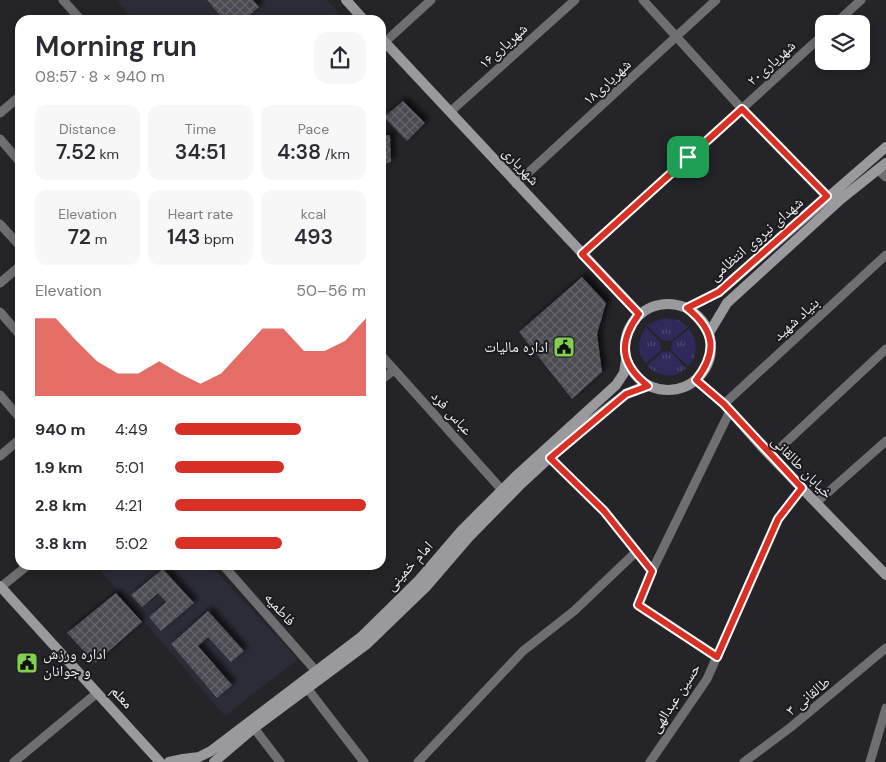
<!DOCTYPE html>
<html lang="en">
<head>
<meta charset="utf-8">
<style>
	:root { --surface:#fff; --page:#f7f7f7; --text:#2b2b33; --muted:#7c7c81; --accent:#d93025 }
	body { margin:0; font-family:"DM Sans","Noto Naskh Arabic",sans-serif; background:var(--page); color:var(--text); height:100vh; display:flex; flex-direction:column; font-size:19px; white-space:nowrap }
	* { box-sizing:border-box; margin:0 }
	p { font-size:16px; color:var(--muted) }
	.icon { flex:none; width:28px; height:28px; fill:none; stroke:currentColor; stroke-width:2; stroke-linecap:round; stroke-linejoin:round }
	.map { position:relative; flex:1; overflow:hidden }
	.details { position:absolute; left:15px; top:15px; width:371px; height:555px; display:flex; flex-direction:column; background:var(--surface); border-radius:15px; box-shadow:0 2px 12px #0003 }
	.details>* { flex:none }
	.buttons { position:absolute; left:815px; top:15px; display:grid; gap:10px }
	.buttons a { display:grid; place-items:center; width:55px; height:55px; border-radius:10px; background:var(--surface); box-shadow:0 2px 12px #0003; font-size:25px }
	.pin { position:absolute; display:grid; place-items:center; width:42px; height:42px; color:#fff; margin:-21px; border-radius:10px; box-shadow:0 2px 8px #0006 }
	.round { display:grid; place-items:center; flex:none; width:52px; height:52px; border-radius:15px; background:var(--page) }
	.head { display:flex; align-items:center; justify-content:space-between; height:85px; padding:0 20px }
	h1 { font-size:28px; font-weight:600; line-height:38px }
	.metrics { display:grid; grid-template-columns:repeat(3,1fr); gap:8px; height:85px; padding:5px 20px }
	.metrics div { display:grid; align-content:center; border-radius:12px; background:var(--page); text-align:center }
	.metrics b { font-size:21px; font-weight:600 }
	.metrics small { font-size:14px; font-weight:400 }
	.metrics p { font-size:14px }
	.chart { height:140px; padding:10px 20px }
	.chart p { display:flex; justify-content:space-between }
	.chart svg { width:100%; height:90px; margin-top:5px; fill:var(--accent); opacity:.7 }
	ul { padding:0 20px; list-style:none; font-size:16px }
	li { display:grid; grid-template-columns:80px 60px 1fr; align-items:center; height:38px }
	li i { height:12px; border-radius:6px; background:var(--accent) }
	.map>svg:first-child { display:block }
</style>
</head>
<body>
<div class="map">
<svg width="886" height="762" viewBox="0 0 886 762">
	<defs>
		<pattern id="grass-tufts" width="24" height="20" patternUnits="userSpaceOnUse" patternTransform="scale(1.25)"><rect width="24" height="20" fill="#2f2a5b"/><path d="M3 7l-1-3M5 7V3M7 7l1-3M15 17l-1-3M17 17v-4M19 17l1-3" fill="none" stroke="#4d4973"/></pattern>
		<pattern id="building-cross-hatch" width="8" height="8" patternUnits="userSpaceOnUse" patternTransform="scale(1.25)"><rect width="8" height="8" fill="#4c4c52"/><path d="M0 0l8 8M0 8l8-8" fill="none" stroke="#66666b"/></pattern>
		<filter id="shadow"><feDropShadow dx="4.5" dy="-4.5" stdDeviation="2.5" flood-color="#0009"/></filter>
	</defs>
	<rect width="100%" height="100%" fill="#242429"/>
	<path fill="#2c2c37" d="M 116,0 L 327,0 L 345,20 L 134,20 Z
		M 109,565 L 210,565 L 298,659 L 225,716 L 101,571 Z"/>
	<path fill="url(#grass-tufts)" d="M 664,318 L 679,320 L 688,327 L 671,341 L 662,340 L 647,325 Z
		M 646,327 L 660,342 L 661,350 L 646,363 C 636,352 638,339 646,327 Z
		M 689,329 C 697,341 699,355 688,366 L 671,350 L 672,342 Z
		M 670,351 L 686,368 C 675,380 658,376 647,366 L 662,352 Z"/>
	<path fill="url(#building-cross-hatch)" filter="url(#shadow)" d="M 207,0 L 253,0 L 259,7 L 244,20 L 224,20 Z
		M 403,101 L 425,123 L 407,141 L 384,117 Z
		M 381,135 L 390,135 L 391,162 L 381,165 Z
		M 582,277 L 606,303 L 597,334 L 602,372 L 572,399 L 519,332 Z
		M 163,569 L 194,603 L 161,631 L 149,617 L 166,602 L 158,593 L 142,607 L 131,595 Z
		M 116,593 L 142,622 L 95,663 L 67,633 Z
		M 208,611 L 244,651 L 231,662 L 208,637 L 198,646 L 232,685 L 217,698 L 171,644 Z"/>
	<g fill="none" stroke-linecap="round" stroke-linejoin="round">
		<path stroke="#6f6f72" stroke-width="9" d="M 63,0 L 81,20
			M 643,0 L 742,109 L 827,196
			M 835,24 L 861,0
			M 385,42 L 431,0
			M 450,112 L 575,0
			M 0,113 L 20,96
			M 0,139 L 20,162
			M 878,170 L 886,177
			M 516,184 L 716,0
			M 0,224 L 20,246
			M 582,254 L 824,34
			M 0,283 L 20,266
			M 0,312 L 20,335
			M 381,355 L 502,490
			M 381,380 L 394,370
			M 0,395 L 20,418
			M 724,404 L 886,255
			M 782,446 L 886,349
			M 0,456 L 20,439
			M 550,457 L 604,511 L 652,571
			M 816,503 L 886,441
			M 223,565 L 316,671
			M 1,587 L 28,565
			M 717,657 L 638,605 L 652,571 L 730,411
			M 307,688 L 364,762
			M 254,728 L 280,762
			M 14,762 L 97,693
			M 418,762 L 523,651 L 574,611 L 636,552
			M 650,762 L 707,679 L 778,519 L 802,488
			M 744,762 L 791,727 L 886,648
			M 870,762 L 886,708"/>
		<path stroke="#99999e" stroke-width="10" d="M 346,0 L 364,20
			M 381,38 L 639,314
			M625 347a43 43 0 1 1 86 0a43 43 0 1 1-86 0Z
			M 687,308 L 719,292 L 886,147
			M 709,333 L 727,303 L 841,199 L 886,163
			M 696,380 L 724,404 L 763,448 L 886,575
			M 0,586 L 160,762
			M 183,759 L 199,757 L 211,751 L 361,637 L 419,580 L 461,531 L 515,477 L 616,385 L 624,373 L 626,360
			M 169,762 L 183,759 L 190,761
			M 214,762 L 254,728 L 367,644 L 426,587 L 469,537 L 521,484 L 575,434 L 626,394 L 648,385"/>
	</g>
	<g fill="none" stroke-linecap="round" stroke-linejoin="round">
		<g stroke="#fff" stroke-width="10">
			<path id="route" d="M 742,109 L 827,196 L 719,292 L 687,308 C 715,330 718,352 696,380 L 724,404 L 802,488 L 778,519 L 717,657 L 638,605 L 652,571 L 604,511 L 550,458 L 626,394 L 648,386 C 620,364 618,342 639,314 L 582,254 Z"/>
		</g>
		<use href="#route" stroke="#d93025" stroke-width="6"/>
	</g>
	<defs>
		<g id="civic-square" transform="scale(1.125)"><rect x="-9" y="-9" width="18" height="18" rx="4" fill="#81d050" stroke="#1a1a1f"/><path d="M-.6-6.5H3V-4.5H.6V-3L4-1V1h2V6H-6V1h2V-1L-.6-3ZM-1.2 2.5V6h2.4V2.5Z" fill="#111"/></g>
	</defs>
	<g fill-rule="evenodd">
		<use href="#civic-square" x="564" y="347"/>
		<use href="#civic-square" x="27" y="663"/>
	</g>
	<g text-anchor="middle" stroke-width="4" stroke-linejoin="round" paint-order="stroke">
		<g font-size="15" fill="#efeff2" stroke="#1a1a1f">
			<text transform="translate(503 46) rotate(-42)" y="5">شهریاری۱۶</text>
			<text transform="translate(771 63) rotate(-42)" y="5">شهریاری۲۰</text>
			<text transform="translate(607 82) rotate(-43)" y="5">شهریاری۱۸</text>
			<text transform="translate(521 166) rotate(47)" y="5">شهریاری</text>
			<text transform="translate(756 239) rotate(-41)" y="5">شهدای نیروی انتظامی</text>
			<text transform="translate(796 319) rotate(-42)" y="5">بنیاد شهید</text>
			<text transform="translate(452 413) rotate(48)" y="5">عباس فرد</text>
			<text transform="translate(802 467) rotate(46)" y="5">خیابان طالقانی</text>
			<text transform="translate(409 566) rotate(-47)" y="5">امام خمینی</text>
			<text transform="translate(280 609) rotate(49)" y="5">فاطمیه</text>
			<text transform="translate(808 696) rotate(-39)" y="5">طالقانی ۳</text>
			<text transform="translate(122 697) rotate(48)" y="5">معلم</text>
			<text transform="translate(675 698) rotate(-57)" y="5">حسین عبدالهی</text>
		</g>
		<g font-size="15" fill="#efeff2" stroke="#1a1a1f" text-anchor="end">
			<text x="548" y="352">اداره مالیات</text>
			<text x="43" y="659" text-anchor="start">اداره ورزش<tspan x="43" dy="17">و جوانان</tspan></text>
		</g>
	</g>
</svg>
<div class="buttons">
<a><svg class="icon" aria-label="layers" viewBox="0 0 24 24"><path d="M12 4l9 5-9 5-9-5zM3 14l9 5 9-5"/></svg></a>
</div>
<div class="pin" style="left:688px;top:157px;background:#1e9e55"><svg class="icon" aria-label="arrive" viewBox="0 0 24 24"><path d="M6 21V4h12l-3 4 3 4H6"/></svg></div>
<section class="details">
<div class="head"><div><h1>Morning run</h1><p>08:57 · 8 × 940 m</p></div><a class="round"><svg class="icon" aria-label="share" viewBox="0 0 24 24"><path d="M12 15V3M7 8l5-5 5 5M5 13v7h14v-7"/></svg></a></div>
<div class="metrics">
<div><p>Distance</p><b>7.52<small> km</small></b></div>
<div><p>Time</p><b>34:51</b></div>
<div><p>Pace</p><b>4:38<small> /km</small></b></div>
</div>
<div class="metrics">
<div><p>Elevation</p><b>72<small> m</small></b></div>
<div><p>Heart rate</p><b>143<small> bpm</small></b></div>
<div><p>kcal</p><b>493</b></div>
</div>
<div class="chart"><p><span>Elevation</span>50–56 m</p>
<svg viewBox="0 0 160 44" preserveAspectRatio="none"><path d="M0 44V6L10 6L20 17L30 27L40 33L50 33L60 27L70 33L80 38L90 33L100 22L110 11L120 11L130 22L140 22L150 17L160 6V44z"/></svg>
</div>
<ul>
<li><b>940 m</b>4:49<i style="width:66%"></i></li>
<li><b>1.9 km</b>5:01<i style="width:57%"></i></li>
<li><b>2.8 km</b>4:21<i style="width:100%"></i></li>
<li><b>3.8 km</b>5:02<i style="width:56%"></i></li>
</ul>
</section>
</div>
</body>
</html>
